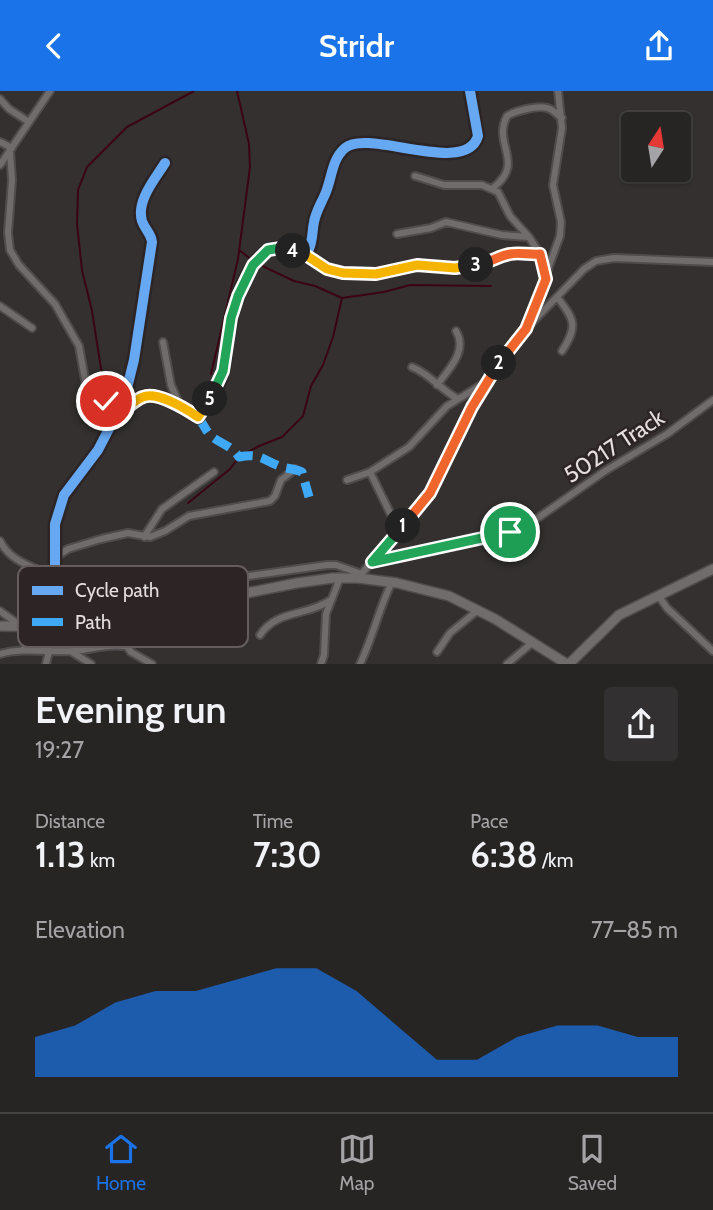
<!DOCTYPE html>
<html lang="en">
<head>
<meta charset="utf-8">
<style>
	:root { --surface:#272424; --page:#333031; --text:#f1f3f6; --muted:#a4a4a6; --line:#434141; --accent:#1a73e8 }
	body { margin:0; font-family:Cabin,sans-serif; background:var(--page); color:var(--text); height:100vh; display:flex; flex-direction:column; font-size:26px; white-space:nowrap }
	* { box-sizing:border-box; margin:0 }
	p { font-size:23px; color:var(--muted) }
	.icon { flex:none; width:38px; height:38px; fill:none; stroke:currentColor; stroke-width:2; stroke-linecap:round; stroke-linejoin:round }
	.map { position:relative; height:573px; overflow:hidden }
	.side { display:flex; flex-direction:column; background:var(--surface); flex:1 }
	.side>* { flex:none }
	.needle { width:46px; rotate:12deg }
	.buttons { position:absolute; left:621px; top:21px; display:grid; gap:14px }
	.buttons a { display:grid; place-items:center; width:70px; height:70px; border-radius:7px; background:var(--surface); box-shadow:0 2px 5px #0004,0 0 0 2px var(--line); font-size:35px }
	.pin { position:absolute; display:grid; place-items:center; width:60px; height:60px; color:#fff; margin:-30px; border:4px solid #fff; border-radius:50%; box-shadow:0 2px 7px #0007 }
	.km { position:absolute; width:35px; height:35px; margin:-18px; border-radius:50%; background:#222; color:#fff; font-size:19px; line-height:35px; text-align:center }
	.round { display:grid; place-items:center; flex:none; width:74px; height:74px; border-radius:7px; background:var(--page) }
	.overview { display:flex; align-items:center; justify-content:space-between; height:119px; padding:0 35px }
	h1 { font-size:38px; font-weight:600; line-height:52px }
	.metrics { display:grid; grid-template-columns:repeat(3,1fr); gap:10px; height:119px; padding:7px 35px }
	.metrics div { display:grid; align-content:center }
	.metrics b { font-size:35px; font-weight:600 }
	.metrics small { font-size:19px; font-weight:400 }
	.metrics p { font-size:19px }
	.chart { height:196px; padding:14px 35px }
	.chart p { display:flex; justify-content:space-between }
	.chart svg { width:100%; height:126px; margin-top:7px; fill:var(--accent); opacity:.7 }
	header { display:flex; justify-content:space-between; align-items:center; height:91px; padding:0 35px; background:var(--accent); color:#fff; font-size:32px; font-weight:600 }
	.menu { display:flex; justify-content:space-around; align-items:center; height:98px; border-top:2px solid var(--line); background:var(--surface); font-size:19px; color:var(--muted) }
	.menu a { display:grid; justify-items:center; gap:4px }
	.menu .active { color:var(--accent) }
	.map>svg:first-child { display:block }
</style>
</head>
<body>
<header><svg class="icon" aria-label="back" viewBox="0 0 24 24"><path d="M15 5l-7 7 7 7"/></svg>Stridr<svg class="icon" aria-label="share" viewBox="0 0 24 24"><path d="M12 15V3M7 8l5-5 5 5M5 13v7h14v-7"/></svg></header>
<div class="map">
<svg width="713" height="573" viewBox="0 0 713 573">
	<rect width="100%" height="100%" fill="#343030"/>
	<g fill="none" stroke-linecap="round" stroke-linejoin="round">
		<path stroke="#3b0413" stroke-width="2" d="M 239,159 L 256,172 L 294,190 L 315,195 L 342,207 L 384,201 L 410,194 L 491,195
			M 211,283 L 238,168 L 250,76 L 249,53 L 237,0
			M 102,284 L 92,220 L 82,179 L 77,133 L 78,99 L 87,76 L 127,36 L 194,0
			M 188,412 L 230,378 L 239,366 L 259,355 L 282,346 L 303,325 L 311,295 L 323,274 L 333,246 L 342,207"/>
		<g stroke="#504c4d" stroke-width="10">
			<path id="street" d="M 0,8 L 9,18 L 29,31
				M 0,51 L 12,57
				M 10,60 L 12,89 L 8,142 L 10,159 L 19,174 L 55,213 L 79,255 L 86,294 L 119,318
				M 165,72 C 155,88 136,110 142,130 C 145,139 151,142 152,151 L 134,269 L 124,309 L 98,359 L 64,404 L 55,433 L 55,488 L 58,499 L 65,506 L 102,510 L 154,505 L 167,508 L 174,517
				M 0,74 L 50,0
				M 415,85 L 444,94 L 482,94 L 498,101 L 510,125 L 529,146 L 540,163 L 545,186
				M 493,97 C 526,71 492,54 507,25 C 515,20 538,14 547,17 C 553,18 557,24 562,27
				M 397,143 L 431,137 L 446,131 L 502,144 L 528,146
				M 301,161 L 327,178 L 343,182 L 363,184 L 417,174 L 455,177 L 491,172 L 511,162 L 529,164 L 540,163
				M 557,206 C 575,229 578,235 562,260
				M 0,215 L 32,237
				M 527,235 L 560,145 L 561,131 L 553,94 L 562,37 L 558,0
				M 163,251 L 171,294 L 180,315
				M 412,276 C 430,283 441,299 458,308
				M 437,294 C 449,278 468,260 456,240
				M 122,315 C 131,316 133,310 141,306 C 156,299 185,318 198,326 C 208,314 218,298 222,284 C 226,272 225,258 228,246 C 232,218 242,182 264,162 C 278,149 296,168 309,158 C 313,149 312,140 314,131 C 316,120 322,111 326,101 C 332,86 332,68 345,57 C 368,37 466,86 478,45 L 470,0
				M 370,381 L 395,432 L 396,442
				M 347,389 L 370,381 L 409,356 L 447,315 L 486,291
				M 144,446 L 162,418 L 214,381
				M 0,450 C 11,472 35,476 55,486
				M 56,466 L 68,458 L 101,448 L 128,442 L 150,446 L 165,440 L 189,425 L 270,410 L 275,405 L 281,389 L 295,378
				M 372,471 L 510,441 L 535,429 L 605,380 L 667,343 L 713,309
				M 358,487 L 427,406 L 472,316 L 505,262 L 518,246 L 584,178 L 596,170 L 614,167 L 713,171
				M 658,504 L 667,517 L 713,560
				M 167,508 L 192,500 L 217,496 L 249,485 L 327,474 L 336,474 L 362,483
				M 0,520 L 21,535
				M 43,536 L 49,560 L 46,573
				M 260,544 C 276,519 307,525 329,510
				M 24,558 L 45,544
				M 72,561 L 91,573
				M 437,561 L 450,542 L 478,519
				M 0,563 C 24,556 49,562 74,560 C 91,559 107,552 124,555
				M 152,573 L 131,561 L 125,553 C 137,537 154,543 165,519
				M 321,573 L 324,564 L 326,523 L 340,487
				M 360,573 C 373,546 379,517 392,491
				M 507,573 L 533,551"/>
		</g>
		<g stroke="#504c4d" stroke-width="12">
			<path id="secondary" d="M 0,535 L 45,536 L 95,532 L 297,492 L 333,487 L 358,487 L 397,492 L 449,505 L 495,528 L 567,573
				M 569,573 L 619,524 L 713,478"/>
		</g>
		<use href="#street" stroke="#706c6c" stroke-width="6"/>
		<use href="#secondary" stroke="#706c6c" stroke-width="9"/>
		<path stroke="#3fa9f5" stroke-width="9" stroke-dasharray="18 9" stroke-linecap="butt" d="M 198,326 C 203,332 205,339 211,345 C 221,353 232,355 239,366 C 259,362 262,368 279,375 C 286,378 294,377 302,381 L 309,406"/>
		<g stroke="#2c2425" stroke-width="15">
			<path id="cycleway" d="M 165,72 C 155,88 136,110 142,130 C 145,139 151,142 152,151 L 134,269 L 124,309 L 98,359 L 64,404 L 55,433 L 55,488 L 58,499 L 65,506 L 102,510 L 154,505 L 167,508 L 174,517
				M 122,315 C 131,316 133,310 141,306 C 156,299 185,318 198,326 C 208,314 218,298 222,284 C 226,272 225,258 228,246 C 232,218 242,182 264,162 C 278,149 296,168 309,158 C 313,149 312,140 314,131 C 316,120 322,111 326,101 C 332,86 332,68 345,57 C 368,37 466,86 478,45 L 470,0"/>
		</g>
		<use href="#cycleway" stroke="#66a8f1" stroke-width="10"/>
	</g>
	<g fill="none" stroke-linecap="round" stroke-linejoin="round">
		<g stroke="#fff" stroke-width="14">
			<path id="split-1" d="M 403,435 L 372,471 L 510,441"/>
		</g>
		<g stroke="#fff" stroke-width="14">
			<path id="split-2" d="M 403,435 L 430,402 L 472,316 L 499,272"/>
		</g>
		<g stroke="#fff" stroke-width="14">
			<path id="split-3" d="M 476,174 C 490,172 498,165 510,163 C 519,161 530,164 540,163 L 546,188 L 526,238 L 499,272"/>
		</g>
		<g stroke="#fff" stroke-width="14">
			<path id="split-4" d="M 293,160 L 301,161 L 327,178 L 343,182 L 376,183 L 417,174 L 455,177 L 476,174"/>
		</g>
		<g stroke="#fff" stroke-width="14">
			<path id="split-5" d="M 210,308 L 223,280 L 231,227 L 238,205 L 253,174 L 268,159 L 281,157 L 293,160"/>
		</g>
		<g stroke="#fff" stroke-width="14">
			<path id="split-6" d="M 106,310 L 120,318 L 122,315 L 128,316 C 132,313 137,308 143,306 C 157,300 186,318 198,326 L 210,308"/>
		</g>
		<use href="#split-1" stroke="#22a559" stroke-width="9"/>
		<use href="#split-2" stroke="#f0652b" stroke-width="9"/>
		<use href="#split-3" stroke="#f0652b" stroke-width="9"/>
		<use href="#split-4" stroke="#f5b400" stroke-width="9"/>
		<use href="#split-5" stroke="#22a559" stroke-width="9"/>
		<use href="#split-6" stroke="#f5b400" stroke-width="9"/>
	</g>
	<g text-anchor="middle" stroke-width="5" stroke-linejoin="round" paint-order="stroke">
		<g font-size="23" fill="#e5dfe0" stroke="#2c2425">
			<text transform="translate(614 355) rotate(-33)" y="8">50217 Track</text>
		</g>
	</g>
	<rect x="18" y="475" width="230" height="81" rx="10" fill="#2c2425" stroke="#645c5d" stroke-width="2"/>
	<rect x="32" y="495" width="31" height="9" fill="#66a8f1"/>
	<rect x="32" y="527" width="31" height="8" fill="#3fa9f5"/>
	<g font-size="19" fill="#e5dfe0">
		<text x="75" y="506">Cycle path</text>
		<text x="75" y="538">Path</text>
	</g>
</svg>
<div class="buttons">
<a><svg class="needle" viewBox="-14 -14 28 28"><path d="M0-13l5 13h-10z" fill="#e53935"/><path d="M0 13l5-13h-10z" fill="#a4a4a6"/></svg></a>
</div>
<div class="pin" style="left:510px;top:441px;background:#1e9e55"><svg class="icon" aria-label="arrive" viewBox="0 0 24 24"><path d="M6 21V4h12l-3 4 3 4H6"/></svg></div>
<div class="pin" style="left:106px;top:310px;background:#d93025"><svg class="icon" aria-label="check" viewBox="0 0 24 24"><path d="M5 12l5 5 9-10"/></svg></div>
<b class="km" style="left:403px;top:435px">1</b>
<b class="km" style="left:499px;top:272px">2</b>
<b class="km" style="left:476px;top:174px">3</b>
<b class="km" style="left:293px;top:160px">4</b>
<b class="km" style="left:210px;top:308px">5</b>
</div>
<section class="side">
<div class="overview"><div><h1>Evening run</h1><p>19:27</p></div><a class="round"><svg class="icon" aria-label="share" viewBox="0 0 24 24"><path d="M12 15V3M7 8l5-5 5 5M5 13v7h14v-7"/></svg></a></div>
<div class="metrics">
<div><p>Distance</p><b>1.13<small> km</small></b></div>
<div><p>Time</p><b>7:30</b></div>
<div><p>Pace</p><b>6:38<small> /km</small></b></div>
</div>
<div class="chart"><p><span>Elevation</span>77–85 m</p>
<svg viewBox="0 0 160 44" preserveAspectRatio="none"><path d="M0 44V30L10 26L20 18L30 14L40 14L50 10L60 6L70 6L80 14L90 26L100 38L110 38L120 30L130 26L140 26L150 30L160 30V44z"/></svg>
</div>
</section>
<nav class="menu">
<a class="active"><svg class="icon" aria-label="home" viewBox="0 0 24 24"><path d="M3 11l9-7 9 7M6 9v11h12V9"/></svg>Home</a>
<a><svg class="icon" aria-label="map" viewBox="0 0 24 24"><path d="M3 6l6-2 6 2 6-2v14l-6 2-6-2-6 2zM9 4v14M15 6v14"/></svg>Map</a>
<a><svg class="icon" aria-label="saved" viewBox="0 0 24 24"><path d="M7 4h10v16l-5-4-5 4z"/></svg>Saved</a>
</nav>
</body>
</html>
